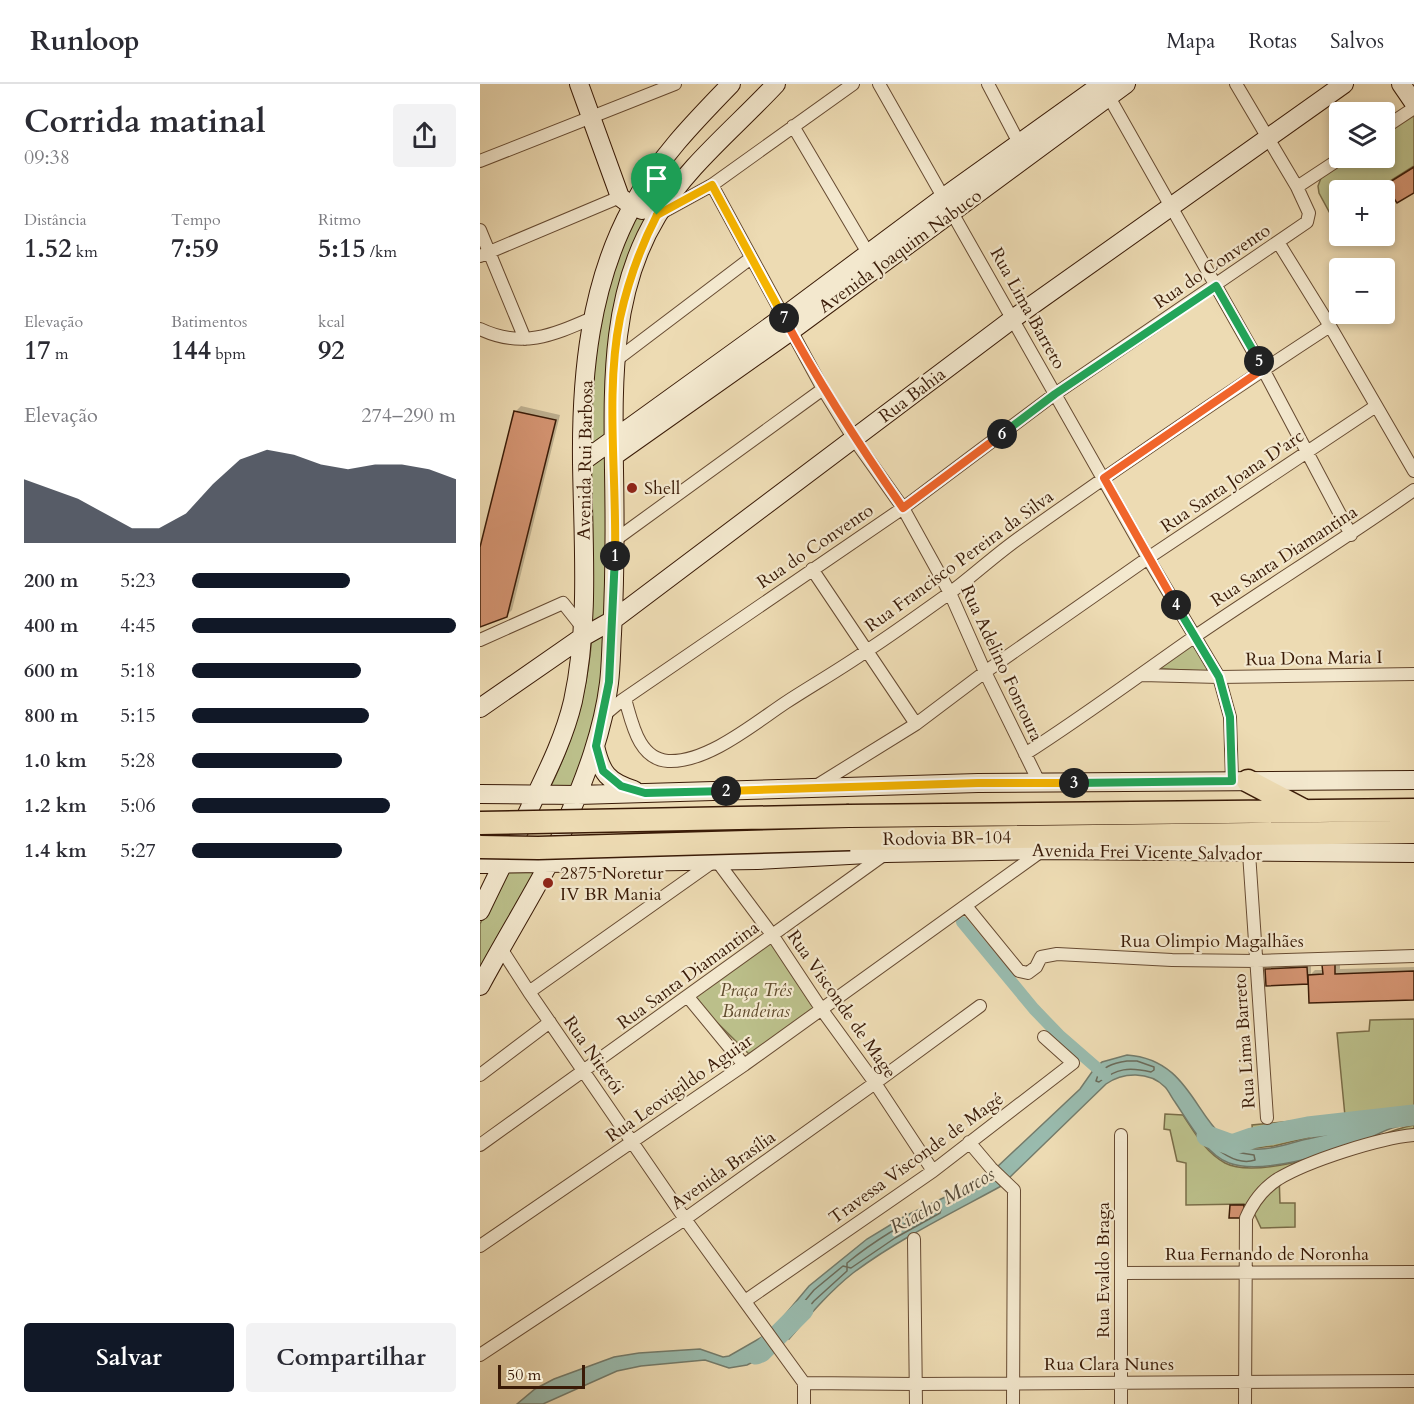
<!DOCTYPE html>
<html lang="pt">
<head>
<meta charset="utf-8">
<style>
	:root { --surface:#fff; --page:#f2f2f3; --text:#2b2b33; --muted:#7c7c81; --line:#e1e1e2; --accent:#111827 }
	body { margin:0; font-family:Cardo,serif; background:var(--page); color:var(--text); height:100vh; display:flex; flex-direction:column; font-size:22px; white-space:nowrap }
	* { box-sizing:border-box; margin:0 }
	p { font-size:20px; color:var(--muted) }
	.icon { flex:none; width:33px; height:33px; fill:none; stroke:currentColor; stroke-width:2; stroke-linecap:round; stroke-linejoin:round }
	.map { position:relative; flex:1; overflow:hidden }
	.details { display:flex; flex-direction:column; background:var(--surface); width:480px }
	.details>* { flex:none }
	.fabs { position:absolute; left:849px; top:18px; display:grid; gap:12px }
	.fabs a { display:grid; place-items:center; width:66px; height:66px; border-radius:6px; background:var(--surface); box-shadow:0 3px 9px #0003; font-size:30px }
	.scale { position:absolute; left:18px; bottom:15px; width:87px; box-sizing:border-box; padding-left:6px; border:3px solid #3a1b07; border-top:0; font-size:16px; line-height:21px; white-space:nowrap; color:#3a1b07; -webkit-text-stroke:4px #f3e8ce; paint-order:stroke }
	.pin { position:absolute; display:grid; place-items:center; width:51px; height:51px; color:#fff; margin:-62px -26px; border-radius:50% 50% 50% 0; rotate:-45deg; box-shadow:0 0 6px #0007 }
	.pin .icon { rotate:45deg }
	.km { position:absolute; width:30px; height:30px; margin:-15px; border-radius:50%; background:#222; color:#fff; font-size:16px; line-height:30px; text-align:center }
	.round { display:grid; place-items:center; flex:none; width:63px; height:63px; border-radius:6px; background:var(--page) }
	.headline { display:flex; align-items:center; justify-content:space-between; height:102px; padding:0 24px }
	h1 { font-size:33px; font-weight:800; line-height:45px }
	.metrics { display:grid; grid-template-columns:repeat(3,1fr); gap:9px; height:102px; padding:6px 24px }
	.metrics div { display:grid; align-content:center }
	.metrics b { font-size:26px; font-weight:800 }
	.metrics small { font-size:16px; font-weight:400 }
	.metrics p { font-size:16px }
	.chart { height:168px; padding:12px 24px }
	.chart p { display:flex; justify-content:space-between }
	.chart svg { width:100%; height:108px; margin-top:6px; fill:var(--accent); opacity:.7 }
	.button { display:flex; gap:12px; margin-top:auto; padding:12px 24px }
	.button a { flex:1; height:69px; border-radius:6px; background:var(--accent); color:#fff; font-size:24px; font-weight:800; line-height:69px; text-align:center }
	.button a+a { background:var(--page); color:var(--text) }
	ul { padding:0 24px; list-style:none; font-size:20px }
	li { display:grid; grid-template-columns:96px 72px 1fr; align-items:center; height:45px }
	li i { height:15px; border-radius:8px; background:var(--accent) }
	header { display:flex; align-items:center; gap:36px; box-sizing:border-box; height:84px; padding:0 30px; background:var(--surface); border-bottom:2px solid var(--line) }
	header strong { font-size:28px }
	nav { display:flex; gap:33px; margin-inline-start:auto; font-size:21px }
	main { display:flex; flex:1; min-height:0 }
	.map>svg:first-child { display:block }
</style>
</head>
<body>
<header>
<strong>Runloop</strong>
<nav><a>Mapa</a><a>Rotas</a><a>Salvos</a></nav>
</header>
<main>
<section class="details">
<div class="headline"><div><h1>Corrida matinal</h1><p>09:38</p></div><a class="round"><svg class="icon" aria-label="share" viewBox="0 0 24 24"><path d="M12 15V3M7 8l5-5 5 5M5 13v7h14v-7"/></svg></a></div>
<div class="metrics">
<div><p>Distância</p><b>1.52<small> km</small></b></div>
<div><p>Tempo</p><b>7:59</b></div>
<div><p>Ritmo</p><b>5:15<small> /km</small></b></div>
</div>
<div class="metrics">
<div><p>Elevação</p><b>17<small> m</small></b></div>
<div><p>Batimentos</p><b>144<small> bpm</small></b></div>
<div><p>kcal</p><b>92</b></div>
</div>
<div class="chart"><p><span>Elevação</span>274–290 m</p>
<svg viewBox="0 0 160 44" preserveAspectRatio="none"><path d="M0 44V18L10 22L20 26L30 32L40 38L50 38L60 32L70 20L80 10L90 6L100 8L110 12L120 14L130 12L140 12L150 14L160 18V44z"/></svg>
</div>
<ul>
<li><b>200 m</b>5:23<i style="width:60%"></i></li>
<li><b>400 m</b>4:45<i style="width:100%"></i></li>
<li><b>600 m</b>5:18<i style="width:64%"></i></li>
<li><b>800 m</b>5:15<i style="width:67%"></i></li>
<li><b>1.0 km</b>5:28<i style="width:57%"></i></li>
<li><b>1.2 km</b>5:06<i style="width:75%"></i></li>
<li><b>1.4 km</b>5:27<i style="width:57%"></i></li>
</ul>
<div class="button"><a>Salvar</a><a>Compartilhar</a></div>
</section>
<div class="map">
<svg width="934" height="1320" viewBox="0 0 934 1320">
	<rect width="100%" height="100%" fill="#eddbb3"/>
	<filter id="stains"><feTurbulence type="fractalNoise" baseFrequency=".00333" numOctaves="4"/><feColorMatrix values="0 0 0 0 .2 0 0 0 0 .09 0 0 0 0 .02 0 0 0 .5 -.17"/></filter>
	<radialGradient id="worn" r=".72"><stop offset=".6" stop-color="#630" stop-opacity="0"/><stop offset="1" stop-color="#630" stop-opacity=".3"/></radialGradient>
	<path fill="#bbbf8a" stroke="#7a6d48" stroke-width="1.5" d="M 934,30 L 934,82 L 896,106 L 860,106 L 859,131 L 853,135 L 839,109 L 838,102 L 841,94 L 871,74 L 904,74 L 905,50 Z
		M 155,126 L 172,134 L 152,179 L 130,354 L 112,365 L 112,301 L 119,244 L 136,169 Z
		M 132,364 L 131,534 L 112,544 L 111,378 Z
		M 130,541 L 126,602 L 97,707 L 68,708 C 93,658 108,606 112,551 Z
		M 713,559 L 731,588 L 675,584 Z
		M 27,782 L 62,782 L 0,895 L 0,840 Z
		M 288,854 L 336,927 L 269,970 L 213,915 Z
		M 934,935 L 934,1022 L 899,1029 L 866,1044 L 794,1062 L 774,1064 L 772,1041 L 865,1032 L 857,949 L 889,947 L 890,936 Z
		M 685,1030 L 703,1031 C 715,1049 725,1068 745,1079 C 773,1094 848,1071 878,1060 C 898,1053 913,1045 934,1041 L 934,1046 L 799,1090 L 800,1119 L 815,1119 L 815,1143 L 781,1144 L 774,1129 L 764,1120 L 706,1121 L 706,1079 L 697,1077 L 690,1046 L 684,1045 Z"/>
	<path fill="#99bbae" stroke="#737b6b" stroke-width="1.5" d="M 647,971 C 722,976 715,1062 774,1065 C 789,1066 804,1061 819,1057 C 835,1053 853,1050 868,1044 C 878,1040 888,1034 898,1031 C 909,1027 922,1025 934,1024 L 934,1039 C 927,1041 919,1042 912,1044 C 900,1048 890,1055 878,1059 C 845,1071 781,1091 749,1079 C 726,1071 708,1037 695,1018 C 691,1013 689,1007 685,1003 C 669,987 643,988 626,1000 L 528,1095 L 516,1084 L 600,1005 L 614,985 L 622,978 Z
		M 511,1089 L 525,1100 C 474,1128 420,1154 373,1189 C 349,1208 329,1232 309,1255 L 298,1239 L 329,1202 L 387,1155 L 425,1132 L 480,1106 Z
		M 282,1253 L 293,1268 L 267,1281 L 249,1284 L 225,1276 L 161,1282 L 137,1287 L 63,1320 L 37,1320 L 55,1305 L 74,1295 L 134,1273 L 159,1269 L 220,1265 L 243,1273 L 249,1272 Z"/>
	<path fill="#0003" d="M 41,322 L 80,331 L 32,526 L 26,532 L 0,542 L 0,469 L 35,328 Z
		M 860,875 L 860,885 L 934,883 L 934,914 L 829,898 L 787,900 L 786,886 L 790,882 L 831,880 L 831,890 L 835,886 L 844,886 Z
		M 753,1120 L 766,1120 L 766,1130 L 751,1122 Z"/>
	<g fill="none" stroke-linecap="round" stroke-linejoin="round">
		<path stroke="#6a6b5a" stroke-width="1.5" d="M 647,977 L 657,977 L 674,983 L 674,986 L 671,988 C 649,983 637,984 619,998 L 616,997 C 619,983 634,979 647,977 Z
			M 729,1048 L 742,1060 L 755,1068 L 774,1071 L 775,1076 C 757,1082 736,1067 726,1052 Z
			M 458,1123 L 461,1125 L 460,1129 L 415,1154 L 371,1184 L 367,1183 L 367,1179 C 395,1156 425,1138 458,1123 Z
			M 363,1182 L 367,1183 L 367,1187 L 334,1217 L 312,1243 L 308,1243 L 307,1238 L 334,1206 Z"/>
		<path stroke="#99bbae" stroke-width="12" d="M 482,838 L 554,925 L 579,951 L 625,991"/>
		<path stroke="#99bbae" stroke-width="21" d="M 727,1052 L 752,1061 L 772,1054 L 828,1043 L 934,1031
			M 276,1270 L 281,1268 L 323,1226"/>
	</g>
	<path fill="#d49472" stroke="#3a1b07" stroke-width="1.5" d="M 934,83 L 934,109 L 917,119 L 905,101 Z
		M 34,327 L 76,336 L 27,533 L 0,543 L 0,463 Z
		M 855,880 L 855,890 L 934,887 L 934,916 L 829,919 L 828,891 L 843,890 L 842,881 Z
		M 827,883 L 828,900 L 786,902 L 785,885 Z
		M 750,1121 L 764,1121 L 764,1134 L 749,1134 Z"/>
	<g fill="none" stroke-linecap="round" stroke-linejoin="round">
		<g stroke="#674b32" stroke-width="14">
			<path id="street" d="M 399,0 L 668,474 L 739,593 L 750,633 L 752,697
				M 508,0 L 539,59
				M 625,6 L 783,285 L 871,451
				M 313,42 L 388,169
				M 904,44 L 934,24
				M 0,77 L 195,0
				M 232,101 L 343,305 L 374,355 L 423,424 L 470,509 L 505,588 L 560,700
				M 817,103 L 861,74
				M 181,129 L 232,101 L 373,0
				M 0,146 L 45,255
				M 798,158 L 850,242 L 934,387
				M 0,172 L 140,113
				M 0,245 C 42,265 73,251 112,234
				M 135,277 L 271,174
				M 135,456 L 343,305
				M 332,485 L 436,640
				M 0,556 L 83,519 L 102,543
				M 662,591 L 739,593 L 934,590
				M 145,615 C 152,638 158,675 188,677 C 227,679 275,639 305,619 C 331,602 359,586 385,568 C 413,550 440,530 467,511 C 493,492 516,470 542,452 C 643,380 746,310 850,242
				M 123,632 L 141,617 L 423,424 L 575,310 L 827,138 L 829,129 L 817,103 L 756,0
				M 545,670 C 603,633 658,592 714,553 C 787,503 862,457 934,406
				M 336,702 L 436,640 L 505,588 L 668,474 L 896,322
				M 769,769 L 787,1034
				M 237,777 L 293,852 L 342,926 L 395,999 L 453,1087
				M 486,822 L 539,887 L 548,889 L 556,883 L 561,873 L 577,870 L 692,876 L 777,877 L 934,872
				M 20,863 L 49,908 L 205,1135 L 324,1299 L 324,1320
				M 49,908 L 234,777
				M 208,913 L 264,981
				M 0,991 L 70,938
				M 641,1051 L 641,1320
				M 489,1058 L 511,1084 L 534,1106 L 533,1320
				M 0,1061 L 405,770
				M 434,1155 L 436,1320
				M 0,1162 L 264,981 L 563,766
				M 641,1189 L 934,1188
				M 265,1217 L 453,1087 L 593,979 L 564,953
				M 0,1271 L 205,1135 L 395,999 L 500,922
				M 324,1299 L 436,1300 L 934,1297
				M 765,1320 L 766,1134 C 773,1118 784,1104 798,1095 C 828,1077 899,1054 934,1051"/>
		</g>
		<g stroke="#3a1b07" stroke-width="20">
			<path id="secondary" d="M 99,0 L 140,113 L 152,122 L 162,126
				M 921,0 L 934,19
				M 134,372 L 311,247 L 646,0
				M 102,378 L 303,233 L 464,113 L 622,0
				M 0,624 L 101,554 L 133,536 L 534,234 L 864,0
				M 115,662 C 121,689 128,698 154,706
				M 0,710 L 98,711 L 498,699 L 934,696
				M 0,780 L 277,776 L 406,769 L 563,766 L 934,769
				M 0,827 C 18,789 37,752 55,713 C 70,682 85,651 93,617 C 110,539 103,457 102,378 C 101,291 110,200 152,123 C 176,77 215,37 251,0
				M 0,902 C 22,861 46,822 68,781 C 76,767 81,751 87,736 C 106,692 123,647 129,599 C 131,583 131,566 132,550 C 135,496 135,441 134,387 C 133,301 130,209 177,132 C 207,82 256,43 296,0"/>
		</g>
		<g stroke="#3a1b07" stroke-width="25">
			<path id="highway" d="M 768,697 L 823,726
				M 369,732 L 934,726
				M 370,755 L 934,748"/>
		</g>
		<use href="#street" stroke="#f3e8ce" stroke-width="12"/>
		<use href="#secondary" stroke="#f3e8ce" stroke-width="18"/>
		<use href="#highway" stroke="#eddbb3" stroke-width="22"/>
		<g stroke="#3a1b07" stroke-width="25" stroke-linecap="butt">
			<path id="highway-bridge" d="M 0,739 L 369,732
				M 0,763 L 58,764 L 370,755"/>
		</g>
		<use href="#highway-bridge" stroke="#eddbb3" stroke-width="22"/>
	</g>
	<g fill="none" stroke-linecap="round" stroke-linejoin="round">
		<g stroke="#fff" stroke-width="12">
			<path id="split-1" d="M 135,472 C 137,395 125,309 140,234 C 148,198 160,164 177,131"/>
		</g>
		<g stroke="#fff" stroke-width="12">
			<path id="split-2" d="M 135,472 L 129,598 L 116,662 L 123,687 L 141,702 L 165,709 L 246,707"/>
		</g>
		<g stroke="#fff" stroke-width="12">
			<path id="split-3" d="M 246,707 L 498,699 L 594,699"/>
		</g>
		<g stroke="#fff" stroke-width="12">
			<path id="split-4" d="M 594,699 L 752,697 L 750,633 L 739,593 L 696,521"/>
		</g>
		<g stroke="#fff" stroke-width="12">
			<path id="split-5" d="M 696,521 L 624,394 L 783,285 L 779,277"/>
		</g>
		<g stroke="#fff" stroke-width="12">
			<path id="split-6" d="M 522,350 L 575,310 L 736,202 L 779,277"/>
		</g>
		<g stroke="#fff" stroke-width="12">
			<path id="split-7" d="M 304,234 C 340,301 379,361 423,424 L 522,350"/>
		</g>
		<g stroke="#fff" stroke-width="12">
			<path id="split-8" d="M 177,131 L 232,101 L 304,234"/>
		</g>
		<use href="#split-1" stroke="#f5b400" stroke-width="8"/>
		<use href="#split-2" stroke="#22a559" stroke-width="8"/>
		<use href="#split-3" stroke="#f5b400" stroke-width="8"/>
		<use href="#split-4" stroke="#22a559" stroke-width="8"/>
		<use href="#split-5" stroke="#f0652b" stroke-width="8"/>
		<use href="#split-6" stroke="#22a559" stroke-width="8"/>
		<use href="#split-7" stroke="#f0652b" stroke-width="8"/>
		<use href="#split-8" stroke="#f5b400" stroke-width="8"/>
	</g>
	<g fill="#8f2418" stroke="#f3e8ce" stroke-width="2">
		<circle cx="152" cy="404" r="6"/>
		<circle cx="68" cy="799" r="6"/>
	</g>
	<g text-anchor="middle" stroke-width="4.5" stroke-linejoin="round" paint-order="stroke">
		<g font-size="18" fill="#3a1b07" stroke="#f3e8ce">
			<text transform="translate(420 167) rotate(-36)" y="6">Avenida Joaquim Nabuco</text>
			<text transform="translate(732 182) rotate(-34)" y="6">Rua do Convento</text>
			<text transform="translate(548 224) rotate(61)" y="6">Rua Lima Barreto</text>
			<text transform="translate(432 311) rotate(-37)" y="6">Rua Bahia</text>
			<text transform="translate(105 376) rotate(-89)" y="6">Avenida Rui Barbosa</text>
			<text transform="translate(752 397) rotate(-34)" y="6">Rua Santa Joana D'arc</text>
			<text transform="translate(335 462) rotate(-34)" y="6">Rua do Convento</text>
			<text transform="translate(804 472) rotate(-33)" y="6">Rua Santa Diamantina</text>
			<text transform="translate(479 477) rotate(-36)" y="6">Rua Francisco Pereira da Silva</text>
			<text transform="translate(834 574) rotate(-1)" y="6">Rua Dona Maria I</text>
			<text transform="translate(522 579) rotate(65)" y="6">Rua Adelino Fontoura</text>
			<text transform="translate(467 754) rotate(-1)" y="6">Rodovia BR-104</text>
			<text transform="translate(667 768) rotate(1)" y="6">Avenida Frei Vicente Salvador</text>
			<text x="732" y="863">Rua Olimpio Magalhães</text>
			<text transform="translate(208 891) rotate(-36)" y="6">Rua Santa Diamantina</text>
			<text transform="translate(362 920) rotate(55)" y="6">Rua Visconde de Mage</text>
			<text transform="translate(764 957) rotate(-94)" y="6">Rua Lima Barreto</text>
			<text transform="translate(114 971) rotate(55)" y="6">Rua Niterói</text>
			<text transform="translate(199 1004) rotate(-35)" y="6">Rua Leovigildo Aguiar</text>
			<text transform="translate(436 1074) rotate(-36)" y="6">Travessa Visconde de Magé</text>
			<text transform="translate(243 1086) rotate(-35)" y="6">Avenida Brasília</text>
			<text x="787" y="1176">Rua Fernando de Noronha</text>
			<text transform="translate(623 1186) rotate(-90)" y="6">Rua Evaldo Braga</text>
			<text x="629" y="1286">Rua Clara Nunes</text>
		</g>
		<g font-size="18" fill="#3a1b07" stroke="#f3e8ce" text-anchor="start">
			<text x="164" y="410">Shell</text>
			<text x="80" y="795">2875 Noretur<tspan x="80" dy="21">IV BR Mania</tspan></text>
		</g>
		<g font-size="18" font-style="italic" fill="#614c2e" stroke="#f3e8ce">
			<text x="276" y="912">Praça Três<tspan x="276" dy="21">Bandeiras</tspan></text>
		</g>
		<g font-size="20" font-style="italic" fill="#564b39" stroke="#f3e8ce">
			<text transform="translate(462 1116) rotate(-29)" y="7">Riacho Marcos</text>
		</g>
	</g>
	<rect width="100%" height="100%" filter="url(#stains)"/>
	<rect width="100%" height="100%" fill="url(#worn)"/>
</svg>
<div class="fabs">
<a><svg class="icon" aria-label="layers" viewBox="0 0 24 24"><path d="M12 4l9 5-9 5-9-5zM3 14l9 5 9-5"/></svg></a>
<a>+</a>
<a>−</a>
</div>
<div class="scale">50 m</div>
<div class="pin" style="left:177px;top:131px;background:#1e9e55"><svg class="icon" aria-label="arrive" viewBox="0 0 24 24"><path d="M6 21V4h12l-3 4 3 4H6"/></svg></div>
<b class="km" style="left:135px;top:472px">1</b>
<b class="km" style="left:246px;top:707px">2</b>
<b class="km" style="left:594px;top:699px">3</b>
<b class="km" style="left:696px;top:521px">4</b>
<b class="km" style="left:779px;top:277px">5</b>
<b class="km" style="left:522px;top:350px">6</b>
<b class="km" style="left:304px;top:234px">7</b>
</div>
</main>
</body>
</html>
